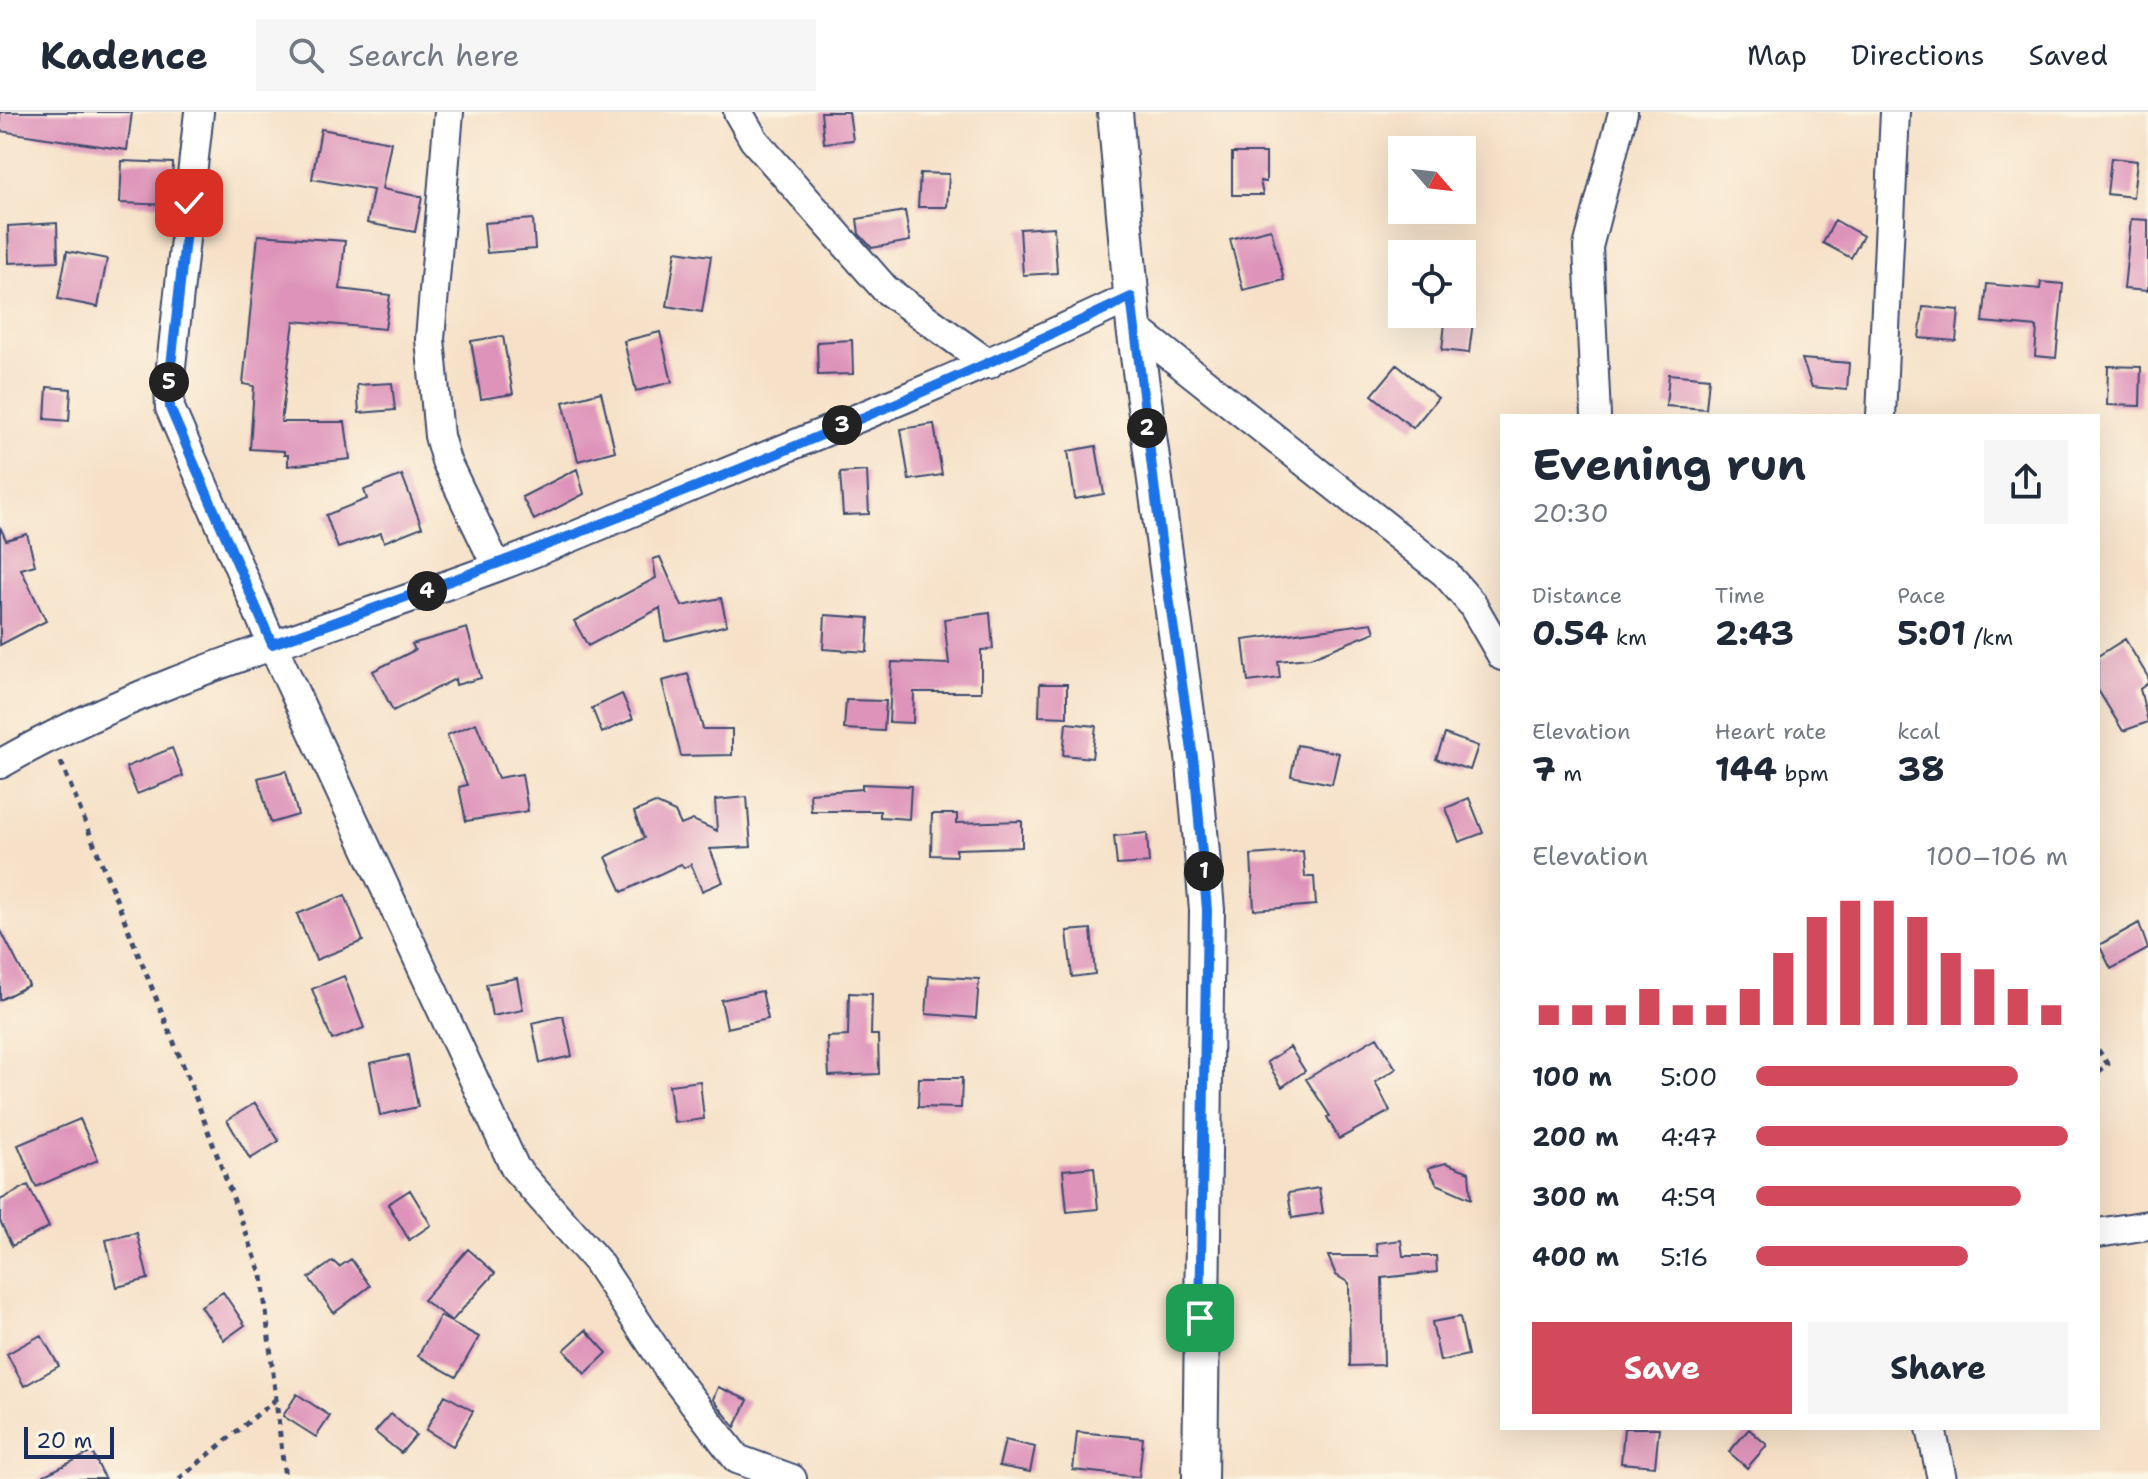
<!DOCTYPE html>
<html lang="en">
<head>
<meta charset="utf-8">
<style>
	:root { --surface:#fff; --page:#f6f6f7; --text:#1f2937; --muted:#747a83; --line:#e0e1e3; --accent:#d1495b }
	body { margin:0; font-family:"Shantell Sans",sans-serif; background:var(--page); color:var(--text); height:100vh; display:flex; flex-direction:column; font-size:30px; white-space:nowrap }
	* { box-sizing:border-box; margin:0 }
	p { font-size:26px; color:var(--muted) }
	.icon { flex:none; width:44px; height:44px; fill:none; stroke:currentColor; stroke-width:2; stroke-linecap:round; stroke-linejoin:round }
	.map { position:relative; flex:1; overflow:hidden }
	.side { position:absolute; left:1500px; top:302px; width:600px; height:1016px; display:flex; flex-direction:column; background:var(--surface); border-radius:0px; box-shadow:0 8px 32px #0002 }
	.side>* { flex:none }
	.needle { width:52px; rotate:118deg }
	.fabs { position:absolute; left:1388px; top:24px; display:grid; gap:16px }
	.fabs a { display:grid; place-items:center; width:88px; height:88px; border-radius:0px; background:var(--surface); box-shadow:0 8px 32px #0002; font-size:40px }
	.scale { position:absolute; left:24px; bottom:20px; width:90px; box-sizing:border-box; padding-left:8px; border:4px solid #1b2f5e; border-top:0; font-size:22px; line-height:28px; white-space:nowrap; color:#1b2f5e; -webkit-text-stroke:6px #fcf5e5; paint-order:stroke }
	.pin { position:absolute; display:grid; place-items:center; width:68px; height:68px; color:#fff; margin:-34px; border-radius:16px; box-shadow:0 4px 12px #0006 }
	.km { position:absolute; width:40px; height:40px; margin:-20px; border-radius:50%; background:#222; color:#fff; font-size:22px; line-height:40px; text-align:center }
	.round { display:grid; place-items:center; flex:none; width:84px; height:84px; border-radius:0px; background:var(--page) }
	.headline { display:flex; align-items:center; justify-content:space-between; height:136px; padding:0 32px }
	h1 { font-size:44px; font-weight:700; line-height:60px }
	.metrics { display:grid; grid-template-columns:repeat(3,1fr); gap:12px; height:136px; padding:8px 32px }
	.metrics div { display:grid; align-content:center }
	.metrics b { font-size:34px; font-weight:700 }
	.metrics small { font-size:22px; font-weight:400 }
	.metrics p { font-size:22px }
	.chart { height:224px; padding:16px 32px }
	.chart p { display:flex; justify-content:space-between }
	.chart svg { width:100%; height:144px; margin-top:8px; stroke:var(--accent); stroke-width:6 }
	.cta { display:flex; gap:16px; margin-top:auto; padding:16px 32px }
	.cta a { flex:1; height:92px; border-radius:0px; background:var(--accent); color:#fff; font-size:32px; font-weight:700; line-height:92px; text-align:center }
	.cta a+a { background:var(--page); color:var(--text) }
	ul { padding:0 32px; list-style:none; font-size:26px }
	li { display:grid; grid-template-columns:128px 96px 1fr; align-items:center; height:60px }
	li i { height:20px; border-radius:10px; background:var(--accent) }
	header { display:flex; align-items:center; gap:48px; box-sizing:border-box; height:112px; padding:0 40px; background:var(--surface); border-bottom:2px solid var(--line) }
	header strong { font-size:38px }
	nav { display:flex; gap:44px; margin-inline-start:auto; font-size:28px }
	.search { width:560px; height:72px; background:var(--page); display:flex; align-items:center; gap:20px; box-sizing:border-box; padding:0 28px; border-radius:0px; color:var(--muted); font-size:30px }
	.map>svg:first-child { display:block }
</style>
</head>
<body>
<header>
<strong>Kadence</strong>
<div class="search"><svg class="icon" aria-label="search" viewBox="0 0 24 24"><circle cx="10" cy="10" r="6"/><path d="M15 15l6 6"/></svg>Search here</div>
<nav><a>Map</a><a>Directions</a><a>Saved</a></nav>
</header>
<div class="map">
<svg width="2148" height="1367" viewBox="0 0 2148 1367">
	<rect width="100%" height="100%" fill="#fcf5e5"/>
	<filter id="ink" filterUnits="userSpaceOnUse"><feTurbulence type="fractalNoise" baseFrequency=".0125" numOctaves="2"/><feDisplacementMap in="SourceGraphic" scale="16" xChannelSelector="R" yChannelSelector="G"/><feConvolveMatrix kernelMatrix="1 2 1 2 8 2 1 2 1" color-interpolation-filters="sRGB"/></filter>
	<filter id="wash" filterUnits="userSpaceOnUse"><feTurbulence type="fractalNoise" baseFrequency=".006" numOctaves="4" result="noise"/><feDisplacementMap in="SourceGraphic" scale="32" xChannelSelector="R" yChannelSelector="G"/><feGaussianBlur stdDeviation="1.8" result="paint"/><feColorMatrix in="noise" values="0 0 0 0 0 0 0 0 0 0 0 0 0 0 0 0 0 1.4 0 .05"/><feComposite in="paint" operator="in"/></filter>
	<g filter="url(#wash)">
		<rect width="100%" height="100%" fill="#f6e1c8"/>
		<g id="blocks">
			<path fill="#de94ba" d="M 0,0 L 132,0 L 127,38 L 0,19 Z
				M 821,0 L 849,0 L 853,28 L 824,31 Z
				M 321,17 L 391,30 L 382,77 L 422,85 L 415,120 L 367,111 L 373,78 L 312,67 Z
				M 1232,41 L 1266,41 L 1266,70 L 1260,69 L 1263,83 L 1232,83 Z
				M 2111,46 L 2137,49 L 2133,85 L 2107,82 Z
				M 122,49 L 173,51 L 171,93 L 120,91 Z
				M 920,61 L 949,62 L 947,95 L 918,95 Z
				M 905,99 L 910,129 L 872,136 L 859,122 L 857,107 Z
				M 533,107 L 535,137 L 487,141 L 484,111 Z
				M 2131,107 L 2148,108 L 2148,179 L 2124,177 Z
				M 1835,108 L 1863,124 L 1851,146 L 1823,131 Z
				M 57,111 L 58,149 L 9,151 L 8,114 Z
				M 1054,115 L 1057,161 L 1023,163 L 1020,117 Z
				M 1271,117 L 1284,168 L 1243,178 L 1230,127 Z
				M 258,123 L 345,129 L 340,177 L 390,183 L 385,217 L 294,209 L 281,310 L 345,310 L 350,347 L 288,354 L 288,343 L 284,343 L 284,339 L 250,337 L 254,274 L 243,272 Z
				M 67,139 L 107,147 L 98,195 L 58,187 Z
				M 676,139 L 711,144 L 702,200 L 667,194 Z
				M 2041,170 L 2063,172 L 2056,246 L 2035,244 L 2037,215 L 1983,210 L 1987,172 L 2040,177 Z
				M 1923,195 L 1959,198 L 1956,229 L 1919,226 Z
				M 1446,202 L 1474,202 L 1469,241 L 1442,238 Z
				M 660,220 L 672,270 L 636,279 L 624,229 Z
				M 503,224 L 513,282 L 481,287 L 471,229 Z
				M 852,228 L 853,262 L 818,263 L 817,230 Z
				M 1802,247 L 1849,251 L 1847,278 L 1812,275 Z
				M 1397,253 L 1438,286 L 1413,316 L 1372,283 Z
				M 2108,254 L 2141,255 L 2140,294 L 2107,293 Z
				M 1669,262 L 1709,266 L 1706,297 L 1666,294 Z
				M 392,271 L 395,298 L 359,301 L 357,273 Z
				M 47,275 L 71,277 L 69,309 L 45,307 Z
				M 601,280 L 615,339 L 578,349 L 563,290 Z
				M 934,312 L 942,363 L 909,368 L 901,317 Z
				M 1096,334 L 1104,382 L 1075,387 L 1068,339 Z
				M 577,357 L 584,382 L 534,408 L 522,385 Z
				M 867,359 L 869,402 L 843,403 L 840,361 Z
				M 402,363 L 422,415 L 384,430 L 381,421 L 338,436 L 326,403 L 367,387 L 364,378 Z
				M 0,415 L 6,428 L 27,422 L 35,453 L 21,457 L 46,509 L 0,533 Z
				M 660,445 L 682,494 L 721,486 L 727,513 L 665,529 L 660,496 L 588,534 L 574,509 L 656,466 L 653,447 Z
				M 990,501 L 993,537 L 981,538 L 981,580 L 914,580 L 913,611 L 889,610 L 892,550 L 949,552 L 944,507 Z
				M 825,503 L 869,506 L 867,540 L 823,537 Z
				M 1372,511 L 1375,520 L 1310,546 L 1278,549 L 1280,566 L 1248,570 L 1243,528 Z
				M 467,516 L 481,566 L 456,573 L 455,567 L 393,599 L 373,559 L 415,538 L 412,532 Z
				M 2125,527 L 2148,565 L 2148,571 L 2140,577 L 2148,610 L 2123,619 L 2098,578 L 2098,544 Z
				M 688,562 L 703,617 L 732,617 L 732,643 L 681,644 L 662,569 Z
				M 1040,572 L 1067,572 L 1067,605 L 1039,604 Z
				M 622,582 L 633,607 L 602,621 L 592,596 Z
				M 846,588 L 886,589 L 884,619 L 844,617 Z
				M 476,611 L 498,666 L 522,662 L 528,699 L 466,709 L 459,675 L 467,673 L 447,623 Z
				M 1066,611 L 1096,614 L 1092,646 L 1063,643 Z
				M 1445,622 L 1478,634 L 1470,658 L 1436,647 Z
				M 1297,633 L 1339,641 L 1332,672 L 1291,664 Z
				M 172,636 L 183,664 L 137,682 L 126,655 Z
				M 286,659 L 298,703 L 271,711 L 258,666 Z
				M 862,672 L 911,674 L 909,707 L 880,705 L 880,699 L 811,699 L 810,681 L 862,677 Z
				M 747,685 L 751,735 L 710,737 L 723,770 L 702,779 L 691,752 L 684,756 L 681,752 L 622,780 L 606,745 L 644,726 L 634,700 L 655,691 L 675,700 L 681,713 L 693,708 L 717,719 L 715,688 Z
				M 1469,686 L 1483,721 L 1459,730 L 1446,696 Z
				M 932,702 L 957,702 L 957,711 L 1022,709 L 1022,735 L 956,737 L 956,744 L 931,743 Z
				M 1147,721 L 1149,751 L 1117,753 L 1114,724 Z
				M 1303,739 L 1305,765 L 1314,765 L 1316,793 L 1254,798 L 1251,743 Z
				M 345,783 L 363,829 L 316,848 L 297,802 Z
				M 2139,811 L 2148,837 L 2111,857 L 2099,833 Z
				M 0,817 L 29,873 L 0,888 Z
				M 1091,817 L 1095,862 L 1072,865 L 1067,819 Z
				M 344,864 L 364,916 L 332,928 L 312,877 Z
				M 929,864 L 979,867 L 976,906 L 926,902 Z
				M 517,866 L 523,898 L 492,904 L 486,872 Z
				M 762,879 L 768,907 L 727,916 L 721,888 Z
				M 849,881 L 872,882 L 871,923 L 878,923 L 879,962 L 829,964 L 827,925 L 848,924 Z
				M 563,904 L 572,944 L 540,951 L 532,911 Z
				M 1377,925 L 1396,957 L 1375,970 L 1390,999 L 1339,1027 L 1327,1005 L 1330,1004 L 1306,967 Z
				M 1290,935 L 1305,959 L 1282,975 L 1267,950 Z
				M 408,943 L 418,995 L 380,1003 L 370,951 Z
				M 919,966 L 962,966 L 961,996 L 918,995 Z
				M 700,969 L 704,1007 L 674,1011 L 669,973 Z
				M 255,991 L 279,1029 L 250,1047 L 227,1008 Z
				M 80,1007 L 98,1048 L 36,1075 L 18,1033 Z
				M 1446,1051 L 1469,1060 L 1471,1087 L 1437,1072 L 1428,1056 Z
				M 1094,1055 L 1098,1097 L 1067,1100 L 1063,1058 Z
				M 28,1073 L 49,1115 L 12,1134 L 0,1109 L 0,1088 Z
				M 1319,1076 L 1323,1101 L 1292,1106 L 1288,1081 Z
				M 410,1078 L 431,1113 L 409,1128 L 388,1092 Z
				M 137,1121 L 148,1167 L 117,1175 L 106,1128 Z
				M 1401,1128 L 1403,1144 L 1436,1144 L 1437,1160 L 1382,1166 L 1384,1253 L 1350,1254 L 1349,1171 L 1336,1163 L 1328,1144 L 1378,1144 L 1376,1131 Z
				M 468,1137 L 495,1161 L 452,1209 L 423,1188 Z
				M 351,1147 L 370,1174 L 334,1201 L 309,1166 L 333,1149 L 339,1155 Z
				M 223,1180 L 245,1213 L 224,1228 L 201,1194 Z
				M 440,1204 L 479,1225 L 456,1265 L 418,1244 Z
				M 1460,1205 L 1468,1243 L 1440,1249 L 1432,1210 Z
				M 586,1218 L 607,1241 L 585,1262 L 564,1238 Z
				M 41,1223 L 59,1254 L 24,1274 L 7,1242 Z
				M 718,1275 L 748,1288 L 735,1315 L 713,1287 Z
				M 297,1282 L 330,1304 L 316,1325 L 283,1304 Z
				M 445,1283 L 473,1299 L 453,1334 L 426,1318 Z
				M 391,1302 L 416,1323 L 401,1341 L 375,1320 Z
				M 1624,1316 L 1659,1316 L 1655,1354 L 1621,1351 Z
				M 1749,1317 L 1767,1333 L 1747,1356 L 1729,1340 Z
				M 1077,1320 L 1143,1326 L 1139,1365 L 1073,1358 Z
				M 1005,1328 L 1035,1335 L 1030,1360 L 999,1354 Z
				M 92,1340 L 105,1367 L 36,1367 Z"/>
		</g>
	</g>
	<g filter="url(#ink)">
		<use href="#blocks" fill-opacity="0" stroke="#3c4a6e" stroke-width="2"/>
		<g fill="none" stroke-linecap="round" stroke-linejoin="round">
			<g stroke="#3c4a6e" stroke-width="32">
				<path id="minor" d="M 199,0 L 169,272 L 170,296 L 272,532 L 515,1056 L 596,1148 L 671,1261 L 737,1347 L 792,1367
					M 449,0 L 430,227 L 439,324 L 446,349 L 497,455
					M 738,0 L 754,28 L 885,177 L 989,252
					M 1134,215 L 1445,461 L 1472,492 L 1502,544
					M 1596,304 L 1588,135 L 1623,0
					M 1881,304 L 1895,0
					M 0,652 C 155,563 331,517 497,455 C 568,428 638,397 708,368 C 850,310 992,251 1131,185
					M 2098,1121 L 2148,1113
					M 1931,1316 L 1942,1367"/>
			</g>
			<g stroke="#3c4a6e" stroke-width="38">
				<path id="tertiary" d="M 1115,0 L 1134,215 L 1194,652 L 1207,798 L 1200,1367"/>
			</g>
			<path stroke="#3c4a6e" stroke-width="5" stroke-dasharray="6 6" stroke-linecap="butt" d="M 61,650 L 191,973 L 262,1164 L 285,1367
				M 2098,938 L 2108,952 L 2098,960
				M 179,1367 L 275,1288"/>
			<use href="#minor" stroke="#fff" stroke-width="28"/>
			<use href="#tertiary" stroke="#fff" stroke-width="34"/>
		</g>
	</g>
	<g fill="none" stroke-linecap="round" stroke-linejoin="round" filter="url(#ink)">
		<g stroke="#fff" stroke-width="16">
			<path id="route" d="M 189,91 L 169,272 L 170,296 L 272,532 C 564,432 852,317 1131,185 L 1163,445 L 1194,652 L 1207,798 L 1200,1206"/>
		</g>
		<use href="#route" stroke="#1a73e8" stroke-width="10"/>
	</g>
</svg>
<div class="fabs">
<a><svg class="needle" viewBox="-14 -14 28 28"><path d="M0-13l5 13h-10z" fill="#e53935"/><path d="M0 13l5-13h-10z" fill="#747a83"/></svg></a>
<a><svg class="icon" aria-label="locate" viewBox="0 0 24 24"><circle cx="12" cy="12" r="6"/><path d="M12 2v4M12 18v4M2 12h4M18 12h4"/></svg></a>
</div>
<div class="scale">20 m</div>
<div class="pin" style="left:1200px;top:1206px;background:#1e9e55"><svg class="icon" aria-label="arrive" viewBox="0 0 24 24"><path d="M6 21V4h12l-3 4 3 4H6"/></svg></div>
<div class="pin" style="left:189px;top:91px;background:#d93025"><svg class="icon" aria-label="check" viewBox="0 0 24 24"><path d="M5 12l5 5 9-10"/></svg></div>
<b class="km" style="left:1204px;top:759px">1</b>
<b class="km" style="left:1147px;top:316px">2</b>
<b class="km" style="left:842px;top:313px">3</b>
<b class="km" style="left:427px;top:479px">4</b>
<b class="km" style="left:169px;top:270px">5</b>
<section class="side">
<div class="headline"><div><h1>Evening run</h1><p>20:30</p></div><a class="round"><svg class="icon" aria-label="share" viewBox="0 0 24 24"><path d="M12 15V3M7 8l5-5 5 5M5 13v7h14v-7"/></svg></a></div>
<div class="metrics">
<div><p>Distance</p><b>0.54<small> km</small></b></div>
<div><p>Time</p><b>2:43</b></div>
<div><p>Pace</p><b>5:01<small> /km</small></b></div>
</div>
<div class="metrics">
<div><p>Elevation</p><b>7<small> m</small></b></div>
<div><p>Heart rate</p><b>144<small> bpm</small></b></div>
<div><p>kcal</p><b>38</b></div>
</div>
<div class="chart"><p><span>Elevation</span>100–106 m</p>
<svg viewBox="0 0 160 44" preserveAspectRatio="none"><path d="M5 44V38M15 44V38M25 44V38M35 44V33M45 44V38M55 44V38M65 44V33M75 44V22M85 44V11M95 44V6M105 44V6M115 44V11M125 44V22M135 44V27M145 44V33M155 44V38"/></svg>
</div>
<ul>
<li><b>100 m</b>5:00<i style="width:84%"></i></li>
<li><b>200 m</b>4:47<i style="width:100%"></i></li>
<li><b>300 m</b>4:59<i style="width:85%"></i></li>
<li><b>400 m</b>5:16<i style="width:68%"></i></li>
</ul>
<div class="cta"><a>Save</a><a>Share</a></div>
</section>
</div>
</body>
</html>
